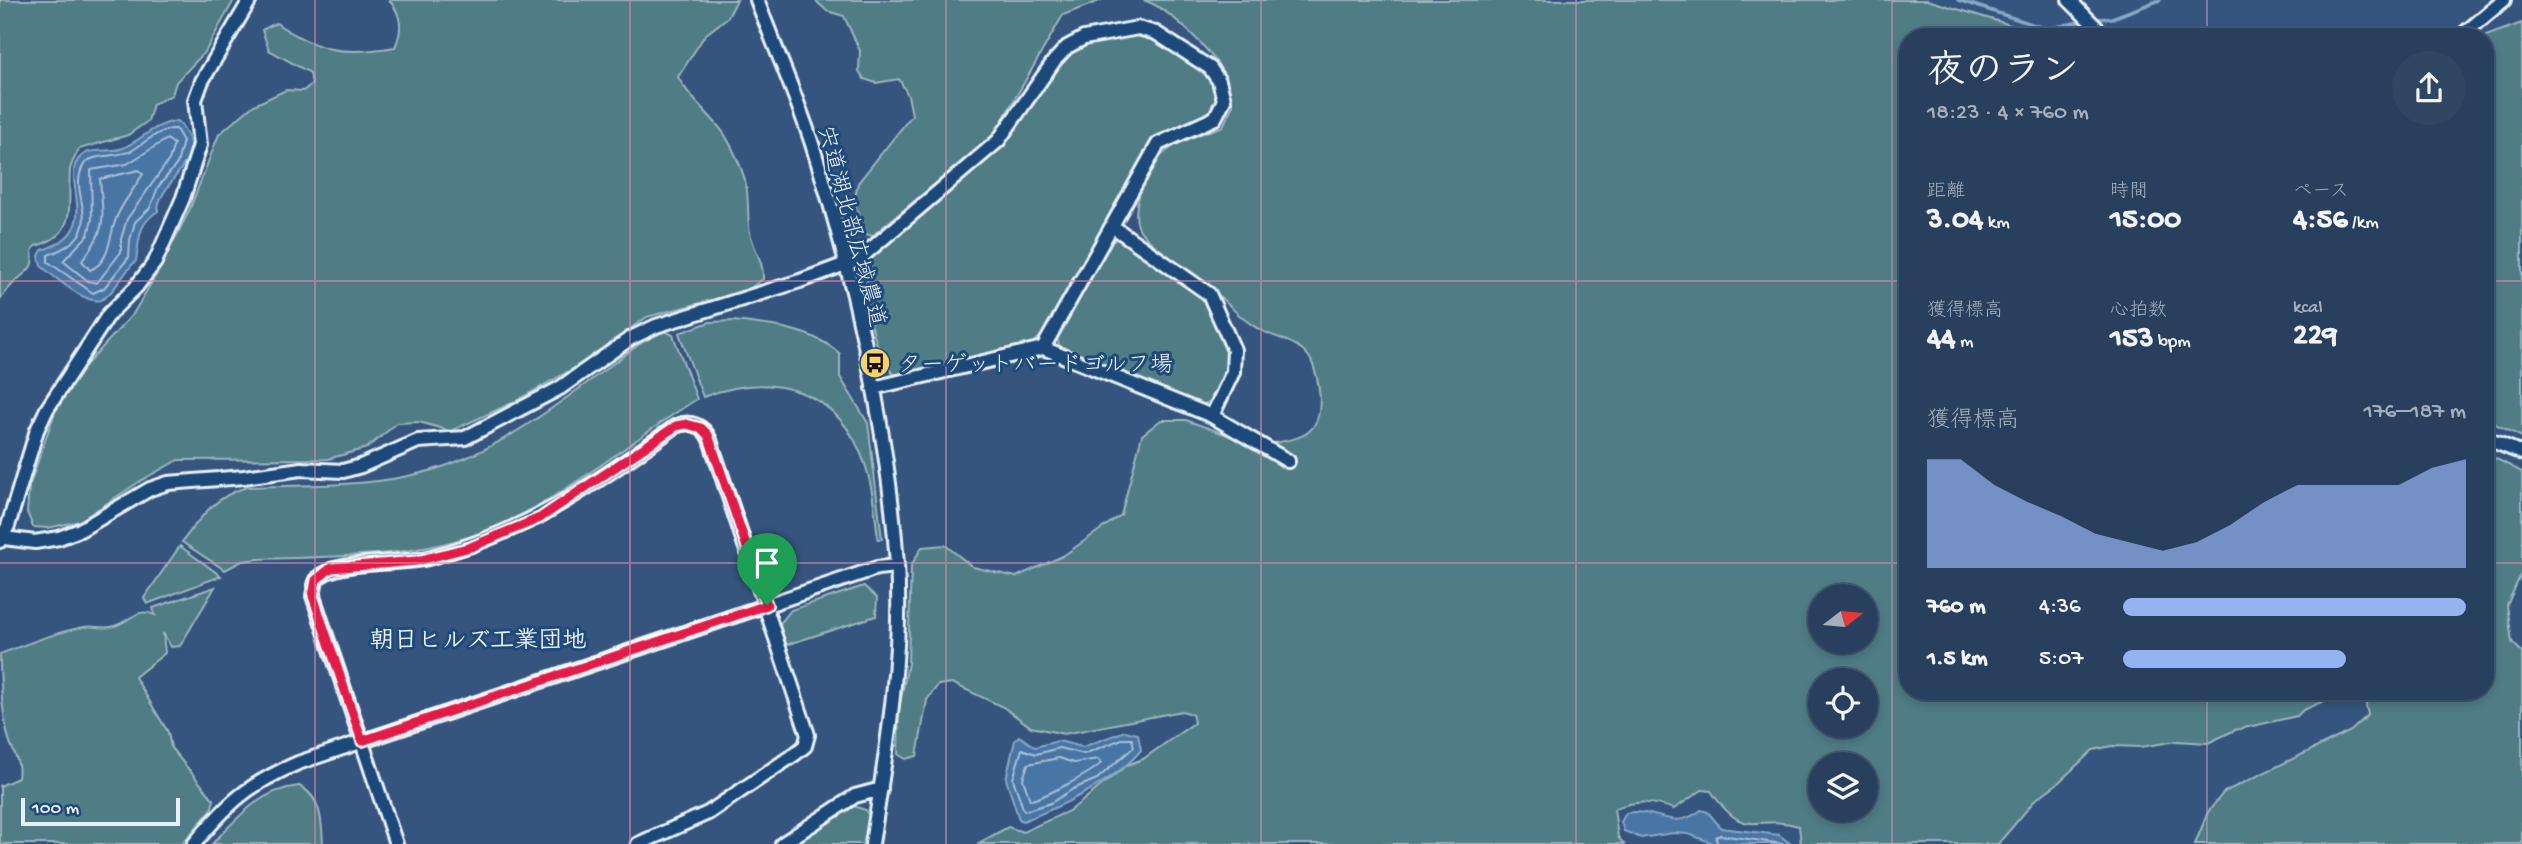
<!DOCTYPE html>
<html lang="ja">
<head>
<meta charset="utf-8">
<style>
	:root { --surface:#28405e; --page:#304764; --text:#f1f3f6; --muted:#a5afbc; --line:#445973; --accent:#95b2f1 }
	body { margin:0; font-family:"Gochi Hand","Klee One",sans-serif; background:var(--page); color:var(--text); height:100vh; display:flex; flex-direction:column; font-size:26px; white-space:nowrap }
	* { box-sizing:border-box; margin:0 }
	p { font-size:23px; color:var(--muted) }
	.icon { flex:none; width:38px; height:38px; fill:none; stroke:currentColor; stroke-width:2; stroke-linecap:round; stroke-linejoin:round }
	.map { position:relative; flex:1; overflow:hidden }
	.details { position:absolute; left:1899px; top:28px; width:595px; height:672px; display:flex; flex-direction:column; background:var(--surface); border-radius:28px; box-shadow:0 4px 10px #0003,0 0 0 2px var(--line) }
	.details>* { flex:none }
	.needle { width:46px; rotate:74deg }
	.buttons { position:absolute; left:1808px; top:584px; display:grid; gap:14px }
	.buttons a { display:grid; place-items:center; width:70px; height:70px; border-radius:50%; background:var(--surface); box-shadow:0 4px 10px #0003,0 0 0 2px var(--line); font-size:35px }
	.scale { position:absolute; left:21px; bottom:18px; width:159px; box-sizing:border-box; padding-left:7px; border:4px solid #e8f1f8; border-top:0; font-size:19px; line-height:24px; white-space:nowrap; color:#e8f1f8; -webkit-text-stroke:5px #1f4a7a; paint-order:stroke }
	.pin { position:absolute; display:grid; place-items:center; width:60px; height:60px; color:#fff; margin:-72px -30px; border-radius:50% 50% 50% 0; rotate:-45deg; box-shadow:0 0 7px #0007 }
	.pin .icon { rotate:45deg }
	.round { display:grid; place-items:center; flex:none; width:74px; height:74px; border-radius:37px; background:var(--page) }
	.summary { display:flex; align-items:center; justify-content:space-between; height:119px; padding:0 28px }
	h1 { font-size:38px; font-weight:800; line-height:52px }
	.figures { display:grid; grid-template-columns:repeat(3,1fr); gap:10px; height:119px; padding:7px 28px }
	.figures div { display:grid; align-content:center }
	.figures b { font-size:30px; font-weight:800 }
	.figures small { font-size:19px; font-weight:400 }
	.figures p { font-size:19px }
	.chart { height:196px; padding:14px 28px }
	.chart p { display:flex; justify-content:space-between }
	.chart svg { width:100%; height:126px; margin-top:7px; fill:var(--accent); opacity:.7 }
	ul { padding:0 28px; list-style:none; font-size:23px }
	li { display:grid; grid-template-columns:112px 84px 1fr; align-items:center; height:52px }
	li i { height:18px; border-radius:9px; background:var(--accent) }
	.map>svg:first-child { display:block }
</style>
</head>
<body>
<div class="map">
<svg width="2522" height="844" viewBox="0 0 2522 844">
	<rect width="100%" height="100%" fill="#35557e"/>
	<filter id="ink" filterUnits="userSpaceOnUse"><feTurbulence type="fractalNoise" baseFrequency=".0143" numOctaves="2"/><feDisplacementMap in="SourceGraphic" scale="14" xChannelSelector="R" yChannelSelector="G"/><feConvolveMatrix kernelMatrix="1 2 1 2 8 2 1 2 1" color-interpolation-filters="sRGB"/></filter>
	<g filter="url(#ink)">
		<path fill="#4f7c85" stroke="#9cb6be" stroke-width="2" fill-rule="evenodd" d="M 0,0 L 234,0 L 205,52 L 176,82 L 172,95 L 153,104 L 148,121 L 128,135 L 79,149 C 76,156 71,163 70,170 C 67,205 79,235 35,246 L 32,251 C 35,270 27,270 15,282 C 9,287 5,294 0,299 Z
			M 389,0 L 737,0 L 728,17 L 705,35 L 678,77 C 690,100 710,113 725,135 C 733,148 743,170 746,185 C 749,200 747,217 750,233 C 754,250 764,262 763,279 L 746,291 L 647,317 L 574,368 L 512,403 L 451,431 L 419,422 L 397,423 L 367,448 L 328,459 L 178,460 L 142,480 L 80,521 L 48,528 L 33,527 L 27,512 L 29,487 L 55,412 L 86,365 L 133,314 L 162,265 L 189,211 L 219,134 L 254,105 L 286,90 L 303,91 L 312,84 L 310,73 L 269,50 L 262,30 L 276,23 C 319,52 344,56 395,47 C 403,29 402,15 389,0 Z
			M 815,0 L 1102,0 L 1063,15 L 994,135 L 872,236 L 866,234 L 854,202 L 858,183 L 912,115 L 908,95 L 899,79 L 876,83 L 864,79 L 859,71 L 860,51 L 844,16 L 827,11 Z
			M 1143,0 L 1927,0 L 2014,26 L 2029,37 L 1908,37 L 1908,691 L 2347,691 L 2303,710 L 2297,716 L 2235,730 L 2208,743 L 2177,741 L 2141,747 L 2112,746 L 2093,750 L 2058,783 L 2035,800 L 1998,844 L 1801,844 L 1799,826 C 1755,813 1746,843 1711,791 L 1702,790 L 1674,809 C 1651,801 1636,800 1614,809 L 1618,837 L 1624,844 L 977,844 L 1008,827 L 1023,832 L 1071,810 L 1127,765 L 1143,759 L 1194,723 L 1192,714 L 1182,711 L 1064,734 L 1031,727 L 1003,707 L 952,683 L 938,685 L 927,700 L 917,756 L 906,759 L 898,754 L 899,710 L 908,663 L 911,566 L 922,547 L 945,545 L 973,567 L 1016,577 L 1063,556 L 1121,515 L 1142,435 L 1161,420 L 1186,420 L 1260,447 C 1275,441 1304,441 1313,427 C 1325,411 1319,378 1311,360 C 1300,340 1274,339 1257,328 C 1237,317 1226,300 1209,287 C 1187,270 1160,253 1142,233 C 1127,215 1145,170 1161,156 C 1177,140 1203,134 1223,126 L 1233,105 C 1230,95 1228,83 1223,73 C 1211,50 1168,7 1143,0 ZM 1820,597 L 1866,597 L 1866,642 L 1820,642 ZM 1820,681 L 1866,681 L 1866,726 L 1820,726 ZM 1820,765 L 1866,765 L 1866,810 L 1820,810 Z
			M 2522,23 L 2522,437 L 2485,419 L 2483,37 Z
			M 1147,33 C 1166,46 1251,88 1208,116 C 1188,130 1165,131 1148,149 L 1044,334 L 1030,345 L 908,375 L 893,374 C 889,368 883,363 881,356 C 873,336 858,278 867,260 C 911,223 959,188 999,147 C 1023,123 1049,65 1074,50 C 1095,36 1122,36 1147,33 Z
			M 1117,239 L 1124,240 L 1204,295 L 1228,343 L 1228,371 L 1212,401 L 1198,406 L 1061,350 L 1056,336 L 1109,243 Z
			M 734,321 C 770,325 813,329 840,354 L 840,377 L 868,423 L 882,539 L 878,539 C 875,514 873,488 865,464 C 839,389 773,370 703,397 L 679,333 L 710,322 Z
			M 665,331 L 673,335 L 697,399 C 628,442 566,498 490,529 C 418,559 336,556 259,559 L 242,561 L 225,570 L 182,542 C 201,517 215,496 247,487 C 300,485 356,487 408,476 C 498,459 572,392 644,341 Z
			M 2485,453 L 2522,472 L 2522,572 L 2507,605 L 2512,642 L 2522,652 L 2522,844 L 2195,844 L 2208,812 L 2224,792 L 2351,731 L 2368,715 L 2363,691 L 2485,691 Z
			M 180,546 L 221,576 L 147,604 L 144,598 Z
			M 864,586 L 877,598 L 876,616 L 786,645 L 779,625 L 791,610 Z
			M 215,587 L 180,646 L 171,647 L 163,633 L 165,653 L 135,677 L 168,732 L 171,748 L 214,800 L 211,810 L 182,844 L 0,844 L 0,786 L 18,778 C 21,760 12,752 8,736 C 2,710 0,681 0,654 C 27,644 56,632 84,627 C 93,625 102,629 111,627 C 129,624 135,606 155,615 L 153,608 Z
			M 299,786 C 321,796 322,821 323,844 L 212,844 C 238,817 260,790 299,786 Z
			M 850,805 L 866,810 L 870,818 L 866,844 L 789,844 Z"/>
		<path fill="#4875a4" stroke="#88a7c6" stroke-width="2" d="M 176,121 C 183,124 182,127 186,133 C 205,159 157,185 158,211 C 137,225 140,238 136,261 C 124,271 116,291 103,299 C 88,308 53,275 41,266 L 39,256 L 42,250 C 112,228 50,172 86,153 C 96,148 112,153 123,148 C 142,140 154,124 176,121 Z
			M 1125,731 L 1138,734 L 1141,750 C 1116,781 1060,807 1023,821 L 1019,819 L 1006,779 L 1015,740 L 1019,736 L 1035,747 L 1058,741 L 1083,747 Z
			M 1701,810 L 1708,812 L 1721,828 L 1779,835 L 1791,844 L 1716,844 L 1688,834 L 1673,833 L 1641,838 L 1624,831 L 1621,822 L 1626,813 C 1657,807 1672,833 1701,810 Z"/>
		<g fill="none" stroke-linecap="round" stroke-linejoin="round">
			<path stroke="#a8bfd6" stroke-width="2" d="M 176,129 L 183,141 L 177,164 L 158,187 L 150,208 L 135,222 L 130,240 L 129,257 L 104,288 L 93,293 L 48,262 L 48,255 C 113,231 66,198 83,166 C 90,152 121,158 133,150 C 145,142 161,128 176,129 Z
				M 167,139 L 174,144 L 169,160 L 127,219 L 121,239 L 121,252 L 97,283 L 88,281 L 63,261 L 88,235 L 92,219 L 91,170 L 127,164 Z
				M 139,170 L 143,174 C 135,187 125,200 119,212 C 108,231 113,261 90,270 L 82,261 C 108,227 103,220 100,179 Z
				M 1122,739 L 1132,739 L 1134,747 L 1097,779 L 1073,789 L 1051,803 L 1024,811 L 1013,779 L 1022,749 L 1036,754 L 1059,748 L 1084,754 Z
				M 1059,758 L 1074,763 L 1098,759 L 1101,763 C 1094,772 1041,799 1030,800 L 1023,779 L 1028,764 Z
				M 1717,844 L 1716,837 L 1720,835 L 1783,844"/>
			<path stroke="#88a7c6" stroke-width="3.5" d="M 1958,0 L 2047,29 L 2084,21
				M 2095,19 L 2112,18 L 2160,0"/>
			<g stroke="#e8f1f8" stroke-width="18">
				<path id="minor" d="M 757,0 C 775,48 796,95 812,144 C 853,273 888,429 897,564 C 903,657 886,753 872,844
					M 2069,0 L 2106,37
					M 2460,37 L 2504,0
					M 1112,226 L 1209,294 L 1234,350 L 1233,372 L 1212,416
					M 873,388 L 1043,348 L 1212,416 L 1288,461
					M 2485,438 L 2522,453
					M 4,538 L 35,542 L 59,538 L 80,530 L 150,489 L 168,483 L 244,477 L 301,469 L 343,471 L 361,466 L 418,441 L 465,438 L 560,388 L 631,338 L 656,326 L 800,281 L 859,259 L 998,141 L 1054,61 L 1067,47 L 1084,38 L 1138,28 L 1156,33 L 1210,68 L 1219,81 L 1224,100 L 1215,118 L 1158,144 L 1043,348
					M 0,541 L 8,526 L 37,430 L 47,409 L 109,314 L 136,287 L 155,262 L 183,198 L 200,145 L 195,100 L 202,81 L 250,0
					M 194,844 C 229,802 247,785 298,763 L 877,568 L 897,566
					M 396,844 L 313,596 L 316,580 C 332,559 400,565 428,558 C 531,531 591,486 676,426 C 691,420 704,426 710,440 L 808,735 L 805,746 L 795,754 L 708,813 L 638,844
					M 782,844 L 855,796 L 881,789"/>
			</g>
			<use href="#minor" stroke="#1f4a7a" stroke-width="12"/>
		</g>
	</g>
	<g fill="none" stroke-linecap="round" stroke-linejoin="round" filter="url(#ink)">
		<g stroke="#fff" stroke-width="14">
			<path id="route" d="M 686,424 L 701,428 L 708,435 L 767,605 L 362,741 L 313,596 L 316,580 L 331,568 L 417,561 L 471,547 L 540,518 L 676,426 Z"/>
		</g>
		<use href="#route" stroke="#e11d48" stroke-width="9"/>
	</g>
	<path fill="none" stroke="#d78fb1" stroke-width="2" stroke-opacity="0.55" d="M 315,0 L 315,844M 630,0 L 630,844M 946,0 L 946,844M 1261,0 L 1261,844M 1576,0 L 1576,844M 1892,0 L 1892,844M 2207,0 L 2207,37M 0,281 L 1908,281M 2485,281 L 2522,281M 0,563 L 1908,563M 2485,563 L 2522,563M 2207,691 L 2207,844"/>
	<defs>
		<g id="bus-disc" transform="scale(1.575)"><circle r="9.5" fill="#ffd166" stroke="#1f4a7a"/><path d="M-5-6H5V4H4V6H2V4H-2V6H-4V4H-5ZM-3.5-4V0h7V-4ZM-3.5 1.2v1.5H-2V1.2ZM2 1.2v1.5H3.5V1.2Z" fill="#111"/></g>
	</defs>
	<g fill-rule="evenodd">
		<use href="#bus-disc" x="875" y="363"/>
	</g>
	<g text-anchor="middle" stroke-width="6" stroke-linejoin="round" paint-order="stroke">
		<g font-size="23" fill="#e8f1f8" stroke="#1f4a7a">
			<text transform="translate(853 226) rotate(75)" y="8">宍道湖北部広域農道</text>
		</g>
		<g font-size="23" fill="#e8f1f8" stroke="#1f4a7a" text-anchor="start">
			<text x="898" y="371">ターゲットバードゴルフ場</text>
		</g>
		<g font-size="24" font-weight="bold" fill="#e8f1f8" stroke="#1f4a7a">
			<text x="478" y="647">朝日ヒルズ工業団地</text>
		</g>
	</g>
</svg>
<div class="buttons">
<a><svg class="needle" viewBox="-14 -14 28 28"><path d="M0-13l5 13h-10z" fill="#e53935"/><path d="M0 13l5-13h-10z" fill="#a5afbc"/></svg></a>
<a><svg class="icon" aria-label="locate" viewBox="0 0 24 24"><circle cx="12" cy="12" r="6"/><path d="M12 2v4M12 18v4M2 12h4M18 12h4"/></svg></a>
<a><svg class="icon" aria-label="layers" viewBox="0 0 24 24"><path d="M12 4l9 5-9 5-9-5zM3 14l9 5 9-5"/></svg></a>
</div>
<div class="scale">100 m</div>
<div class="pin" style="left:767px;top:605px;background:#1e9e55"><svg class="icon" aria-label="arrive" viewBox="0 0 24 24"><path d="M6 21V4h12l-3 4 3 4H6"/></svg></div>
<section class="details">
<div class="summary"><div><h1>夜のラン</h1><p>18:23 · 4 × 760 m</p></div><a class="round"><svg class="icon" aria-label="share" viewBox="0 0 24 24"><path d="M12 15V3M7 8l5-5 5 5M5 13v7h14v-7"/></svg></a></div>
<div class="figures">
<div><p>距離</p><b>3.04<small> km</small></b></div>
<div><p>時間</p><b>15:00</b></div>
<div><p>ペース</p><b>4:56<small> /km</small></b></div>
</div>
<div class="figures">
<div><p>獲得標高</p><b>44<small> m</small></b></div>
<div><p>心拍数</p><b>153<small> bpm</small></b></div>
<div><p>kcal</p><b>229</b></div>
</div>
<div class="chart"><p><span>獲得標高</span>176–187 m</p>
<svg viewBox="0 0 160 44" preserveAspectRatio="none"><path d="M0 44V6L10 6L20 15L30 21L40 26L50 32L60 35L70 38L80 35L90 29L100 21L110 15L120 15L130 15L140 15L150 9L160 6V44z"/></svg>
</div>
<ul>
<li><b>760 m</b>4:36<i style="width:100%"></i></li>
<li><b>1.5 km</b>5:07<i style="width:65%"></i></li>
</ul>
</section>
</div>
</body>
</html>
